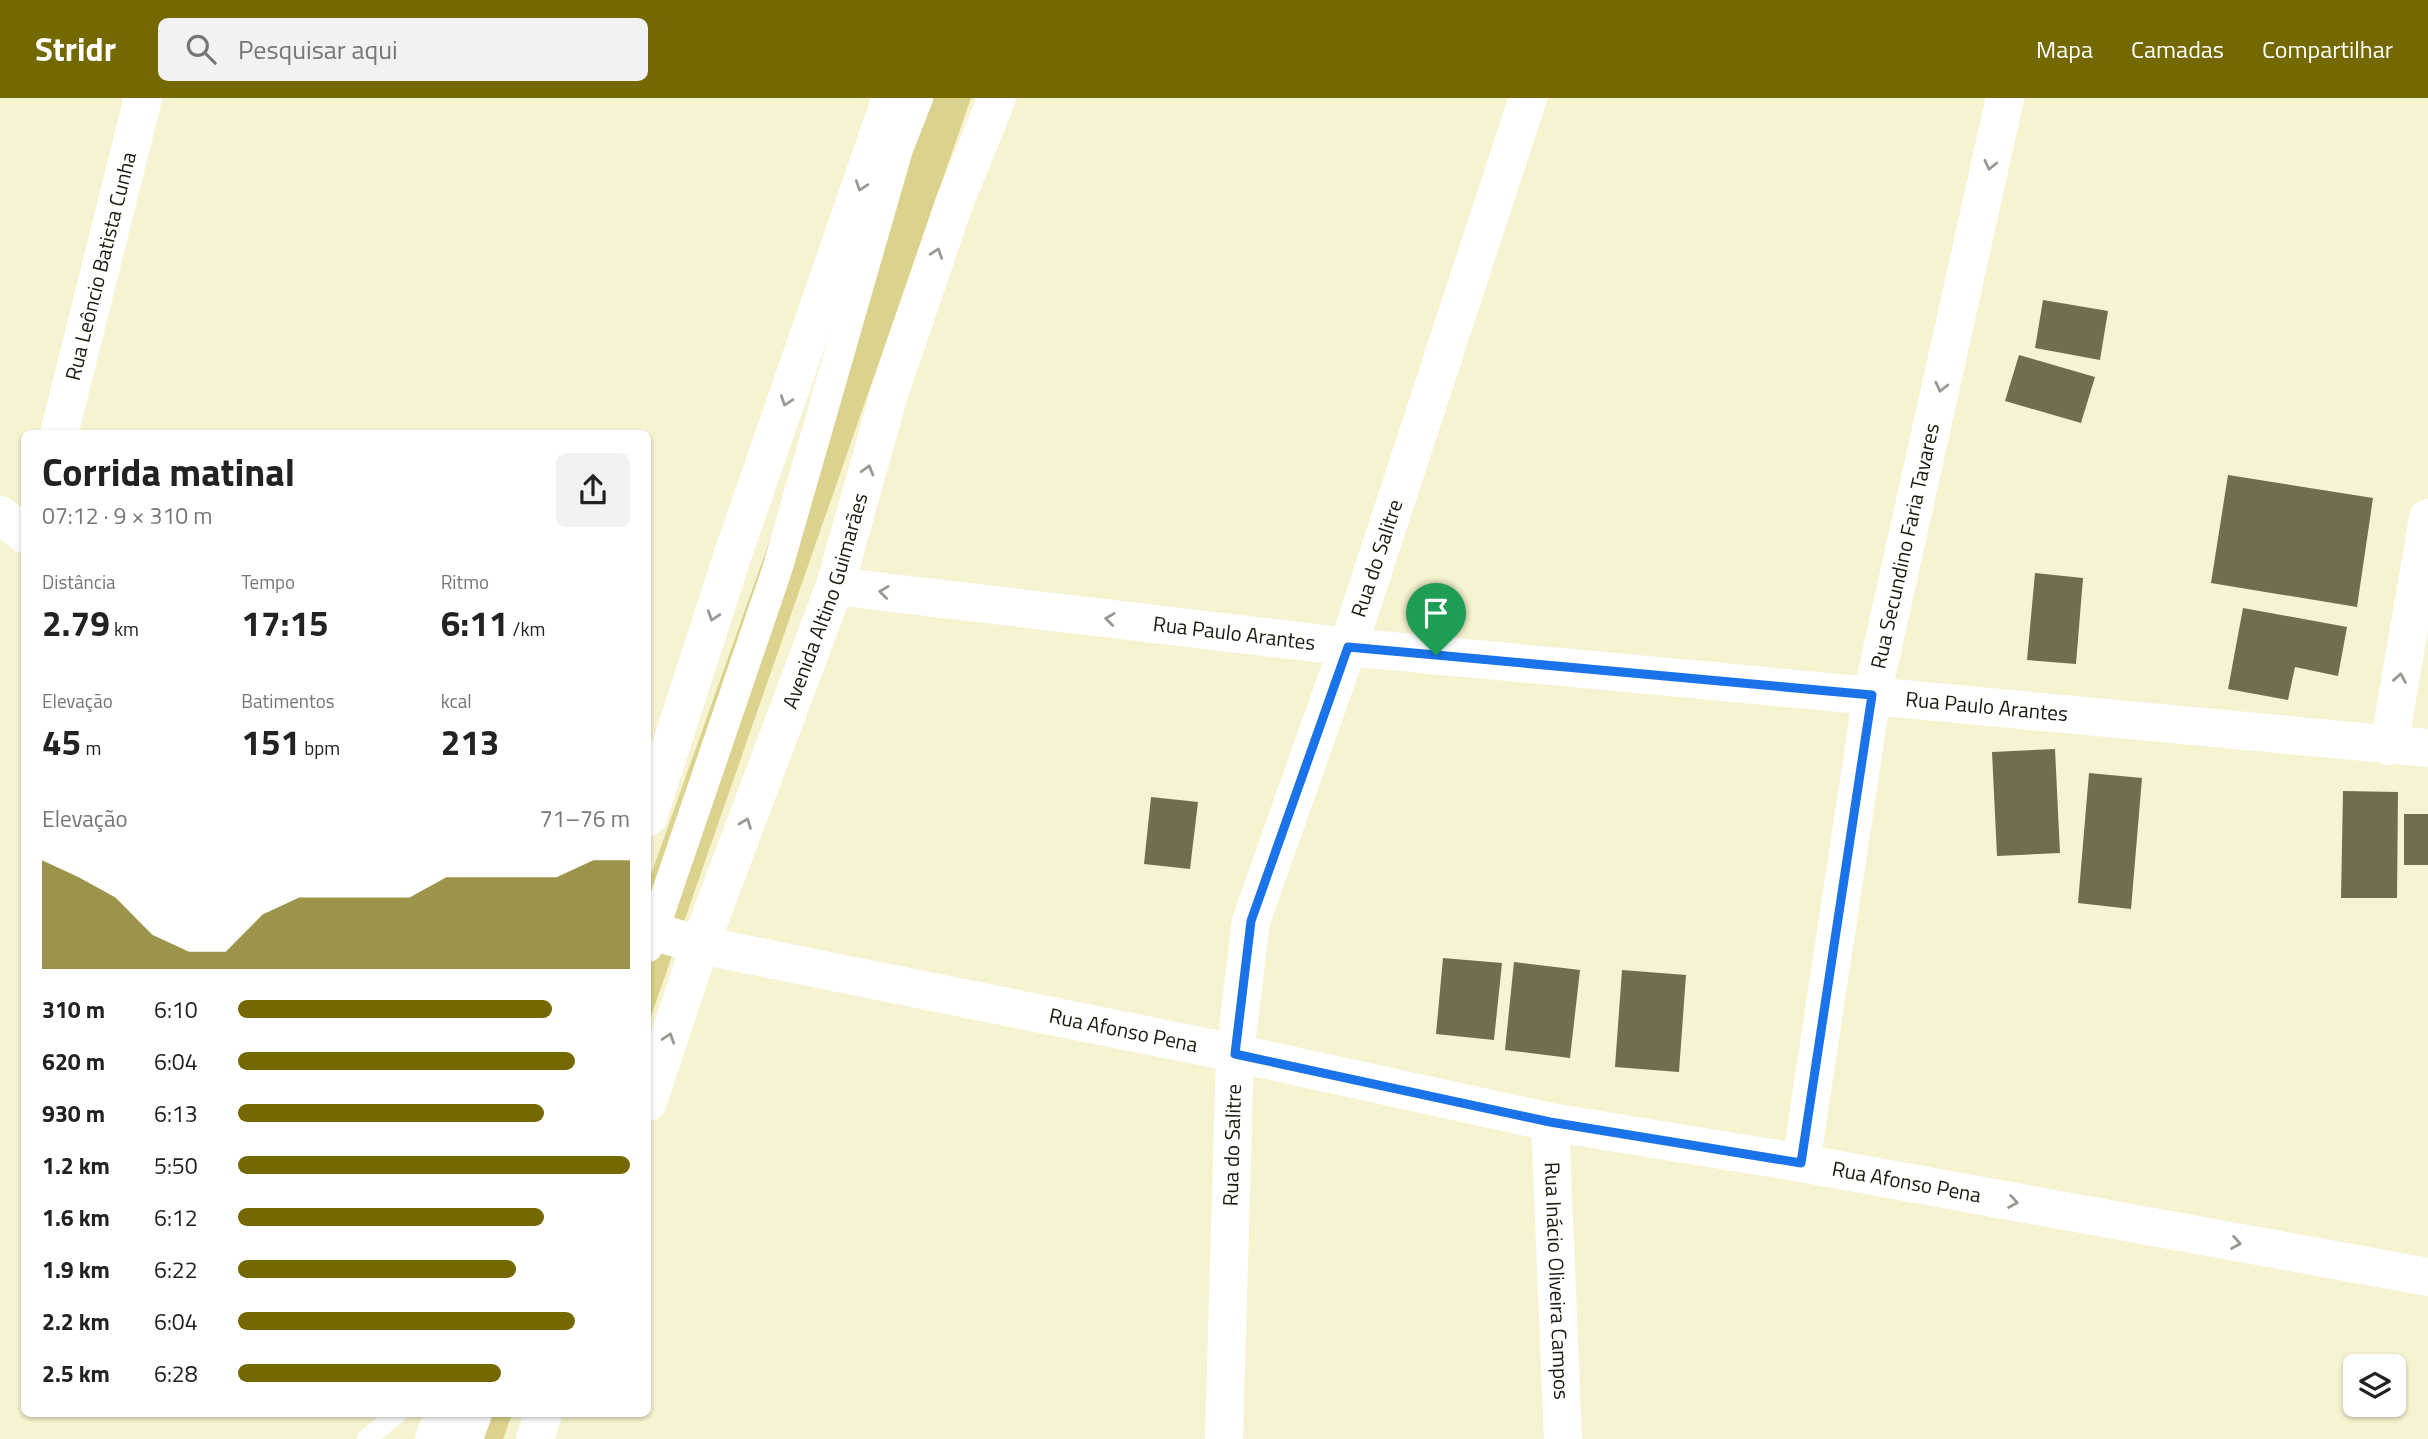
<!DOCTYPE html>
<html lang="pt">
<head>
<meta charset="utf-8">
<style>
	:root { --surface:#fff; --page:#f2f2f2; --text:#222; --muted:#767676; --accent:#746800 }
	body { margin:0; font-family:"Titillium Web",sans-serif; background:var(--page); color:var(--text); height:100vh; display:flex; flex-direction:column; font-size:26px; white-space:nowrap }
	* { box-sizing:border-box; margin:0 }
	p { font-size:23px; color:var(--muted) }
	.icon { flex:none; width:38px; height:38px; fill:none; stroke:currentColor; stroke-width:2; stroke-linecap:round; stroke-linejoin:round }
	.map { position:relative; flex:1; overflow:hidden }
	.drawer { position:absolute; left:21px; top:332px; width:630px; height:987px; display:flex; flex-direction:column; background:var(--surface); border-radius:10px; box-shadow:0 2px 5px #0004 }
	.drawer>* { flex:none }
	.controls { position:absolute; left:2343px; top:1256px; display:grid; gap:14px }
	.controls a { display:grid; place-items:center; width:63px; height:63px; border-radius:10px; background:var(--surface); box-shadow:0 2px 5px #0004; font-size:35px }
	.pin { position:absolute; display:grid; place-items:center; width:60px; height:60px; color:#fff; margin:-72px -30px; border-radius:50% 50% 50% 0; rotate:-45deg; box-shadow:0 0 7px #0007 }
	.pin .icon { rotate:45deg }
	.round { display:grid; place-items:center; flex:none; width:74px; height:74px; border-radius:10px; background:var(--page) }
	.overview { display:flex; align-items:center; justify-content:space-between; height:119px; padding:0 21px }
	h1 { font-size:38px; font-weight:700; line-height:52px }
	.stats { display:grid; grid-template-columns:repeat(3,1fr); gap:10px; height:119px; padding:7px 21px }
	.stats div { display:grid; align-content:center }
	.stats b { font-size:35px; font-weight:700 }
	.stats small { font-size:19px; font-weight:400 }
	.stats p { font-size:19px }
	.chart { height:196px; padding:14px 21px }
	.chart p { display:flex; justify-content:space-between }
	.chart svg { width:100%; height:126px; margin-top:7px; fill:var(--accent); opacity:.7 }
	ul { padding:0 21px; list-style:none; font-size:23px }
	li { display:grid; grid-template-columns:112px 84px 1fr; align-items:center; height:52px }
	li i { height:18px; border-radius:9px; background:var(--accent) }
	header { display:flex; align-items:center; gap:42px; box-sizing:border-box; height:98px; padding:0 35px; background:var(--accent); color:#fff }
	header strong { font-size:33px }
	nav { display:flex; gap:38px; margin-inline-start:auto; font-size:24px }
	.search { width:490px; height:63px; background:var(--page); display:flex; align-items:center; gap:18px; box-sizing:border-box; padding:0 24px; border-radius:10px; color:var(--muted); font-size:26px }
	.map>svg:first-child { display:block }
</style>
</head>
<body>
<header>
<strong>Stridr</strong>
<div class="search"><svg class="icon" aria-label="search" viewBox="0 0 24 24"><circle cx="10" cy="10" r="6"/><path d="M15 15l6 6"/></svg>Pesquisar aqui</div>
<nav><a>Mapa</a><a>Camadas</a><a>Compartilhar</a></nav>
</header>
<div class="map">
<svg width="2428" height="1341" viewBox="0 0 2428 1341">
	<rect width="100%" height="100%" fill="#f6f3d0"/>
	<path fill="#dad28d" d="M 927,0 L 971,0 L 648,927 L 648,785 Z
		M 458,1316 L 512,1316 L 503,1341 L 450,1341 Z"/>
	<path fill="#716d4f" d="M 2043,202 L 2108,213 L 2100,262 L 2035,250 Z
		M 2019,257 L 2095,279 L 2081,325 L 2005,303 Z
		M 2228,377 L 2373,400 L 2357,509 L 2211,485 Z
		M 2035,475 L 2083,480 L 2076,566 L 2027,562 Z
		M 2243,510 L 2347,529 L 2338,578 L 2295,569 L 2288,602 L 2228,591 Z
		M 2055,651 L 2060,755 L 1997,758 L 1992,654 Z
		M 2089,675 L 2142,680 L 2131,811 L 2078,805 Z
		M 2343,693 L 2398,694 L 2397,800 L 2341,800 Z
		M 1151,699 L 1198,704 L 1190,771 L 1144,766 Z
		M 2404,716 L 2428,716 L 2428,767 L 2404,767 Z
		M 1443,860 L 1502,865 L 1494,942 L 1436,936 Z
		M 1514,864 L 1580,872 L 1570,960 L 1505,952 Z
		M 1622,872 L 1686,877 L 1679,974 L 1615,969 Z"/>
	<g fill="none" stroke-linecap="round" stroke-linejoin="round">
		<path stroke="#fff" stroke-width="19" d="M 366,1341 L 397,1316"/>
		<path stroke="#fff" stroke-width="30" d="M 648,849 L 777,472 L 898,51 L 918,0
			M 468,1341 L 477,1316"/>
		<g stroke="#fff" stroke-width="38">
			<path id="s1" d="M 59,336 L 143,0"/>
			<path d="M 0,417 L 24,436"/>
			<path id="s2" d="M 835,488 L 1348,549 L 2428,650"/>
			<path d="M 2389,648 L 2428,420"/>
			<path id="s3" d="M 648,832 L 700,847 L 1235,955 L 1550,1024 L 1801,1065 L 2428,1179"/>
			<path id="s4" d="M 1550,1024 L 1563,1341"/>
			<path id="s5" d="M 1801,1065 L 1872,597 L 2005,0"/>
			<path id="s6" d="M 1224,1341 L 1235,955 L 1251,823 L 1348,549 L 1528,0"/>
		</g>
		<g stroke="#fff" stroke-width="38">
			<path d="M 648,719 L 733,456 L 891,0"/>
			<path id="s7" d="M 648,1004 L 700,847 L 835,488 L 890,293 L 955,103 L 997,0"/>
			<path d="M 434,1341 L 443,1316"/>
			<path d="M 535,1341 L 543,1316"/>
		</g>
	</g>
	<defs><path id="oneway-chevron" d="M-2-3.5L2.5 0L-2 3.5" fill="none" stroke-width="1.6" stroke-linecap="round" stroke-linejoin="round" transform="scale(1.75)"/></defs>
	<g stroke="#999993">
		<use href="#oneway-chevron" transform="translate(1990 67) rotate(103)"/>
		<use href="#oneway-chevron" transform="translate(861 88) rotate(109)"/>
		<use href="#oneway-chevron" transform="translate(937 155) rotate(-71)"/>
		<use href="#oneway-chevron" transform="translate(1941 289) rotate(103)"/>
		<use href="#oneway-chevron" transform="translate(786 303) rotate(109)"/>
		<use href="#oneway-chevron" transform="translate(868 372) rotate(-74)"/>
		<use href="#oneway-chevron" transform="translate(884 494) rotate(-173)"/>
		<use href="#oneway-chevron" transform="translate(713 518) rotate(108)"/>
		<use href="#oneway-chevron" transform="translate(1110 521) rotate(-173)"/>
		<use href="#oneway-chevron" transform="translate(2400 580) rotate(-80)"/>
		<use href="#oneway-chevron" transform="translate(746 725) rotate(-69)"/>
		<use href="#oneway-chevron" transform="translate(669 940) rotate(-72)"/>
		<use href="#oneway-chevron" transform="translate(2013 1104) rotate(10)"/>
		<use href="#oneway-chevron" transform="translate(2236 1145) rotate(10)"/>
	</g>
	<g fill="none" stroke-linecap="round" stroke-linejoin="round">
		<g stroke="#fff" stroke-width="14">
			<path id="route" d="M 1348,549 L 1872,597 L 1801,1065 L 1550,1024 L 1235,956 L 1251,823 Z"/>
		</g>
		<use href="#route" stroke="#1a73e8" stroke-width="9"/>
	</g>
	<g text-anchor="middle" stroke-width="5" stroke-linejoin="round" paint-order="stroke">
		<g font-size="21" fill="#1d1c0f" stroke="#fefefe">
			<text dy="7" stroke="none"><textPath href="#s1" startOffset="173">Rua Leôncio Batista Cunha</textPath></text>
			<text dy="7" stroke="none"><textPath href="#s5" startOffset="626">Rua Secundino Faria Tavares</textPath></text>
			<text dy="7" stroke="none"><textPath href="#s6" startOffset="903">Rua do Salitre</textPath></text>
			<text dy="7" stroke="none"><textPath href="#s7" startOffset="532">Avenida Altino Guimarães</textPath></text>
			<text dy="7" stroke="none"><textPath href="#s2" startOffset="402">Rua Paulo Arantes</textPath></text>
			<text dy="7" stroke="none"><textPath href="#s2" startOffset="1158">Rua Paulo Arantes</textPath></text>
			<text dy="7" stroke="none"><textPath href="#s3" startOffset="486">Rua Afonso Pena</textPath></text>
			<text dy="7" stroke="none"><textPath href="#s6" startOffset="294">Rua do Salitre</textPath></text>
			<text dy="7" stroke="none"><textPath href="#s3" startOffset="1284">Rua Afonso Pena</textPath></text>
			<text dy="7" stroke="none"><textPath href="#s4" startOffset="159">Rua Inácio Oliveira Campos</textPath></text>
		</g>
	</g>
</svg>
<div class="controls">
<a><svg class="icon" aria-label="layers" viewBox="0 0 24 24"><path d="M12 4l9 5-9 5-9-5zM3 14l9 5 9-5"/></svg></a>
</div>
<div class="pin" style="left:1436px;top:557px;background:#1e9e55"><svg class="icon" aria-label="arrive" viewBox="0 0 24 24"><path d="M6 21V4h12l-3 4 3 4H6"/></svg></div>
<section class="drawer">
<div class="overview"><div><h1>Corrida matinal</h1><p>07:12 · 9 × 310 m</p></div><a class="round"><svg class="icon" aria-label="share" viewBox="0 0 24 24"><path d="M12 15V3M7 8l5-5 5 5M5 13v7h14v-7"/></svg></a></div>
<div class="stats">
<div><p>Distância</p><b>2.79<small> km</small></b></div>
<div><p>Tempo</p><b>17:15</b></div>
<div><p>Ritmo</p><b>6:11<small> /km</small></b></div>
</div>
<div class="stats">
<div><p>Elevação</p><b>45<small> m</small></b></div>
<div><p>Batimentos</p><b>151<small> bpm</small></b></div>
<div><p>kcal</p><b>213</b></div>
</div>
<div class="chart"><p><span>Elevação</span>71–76 m</p>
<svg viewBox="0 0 160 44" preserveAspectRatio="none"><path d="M0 44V6L10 12L20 19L30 32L40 38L50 38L60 25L70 19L80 19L90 19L100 19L110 12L120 12L130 12L140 12L150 6L160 6V44z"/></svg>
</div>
<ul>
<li><b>310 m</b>6:10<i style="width:80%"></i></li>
<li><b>620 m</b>6:04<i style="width:86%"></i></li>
<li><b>930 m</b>6:13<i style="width:78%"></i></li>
<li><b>1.2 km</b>5:50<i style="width:100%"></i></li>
<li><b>1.6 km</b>6:12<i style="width:78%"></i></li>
<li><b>1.9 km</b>6:22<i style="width:71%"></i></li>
<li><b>2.2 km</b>6:04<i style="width:86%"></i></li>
<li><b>2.5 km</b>6:28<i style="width:67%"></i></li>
</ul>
</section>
</div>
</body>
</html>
